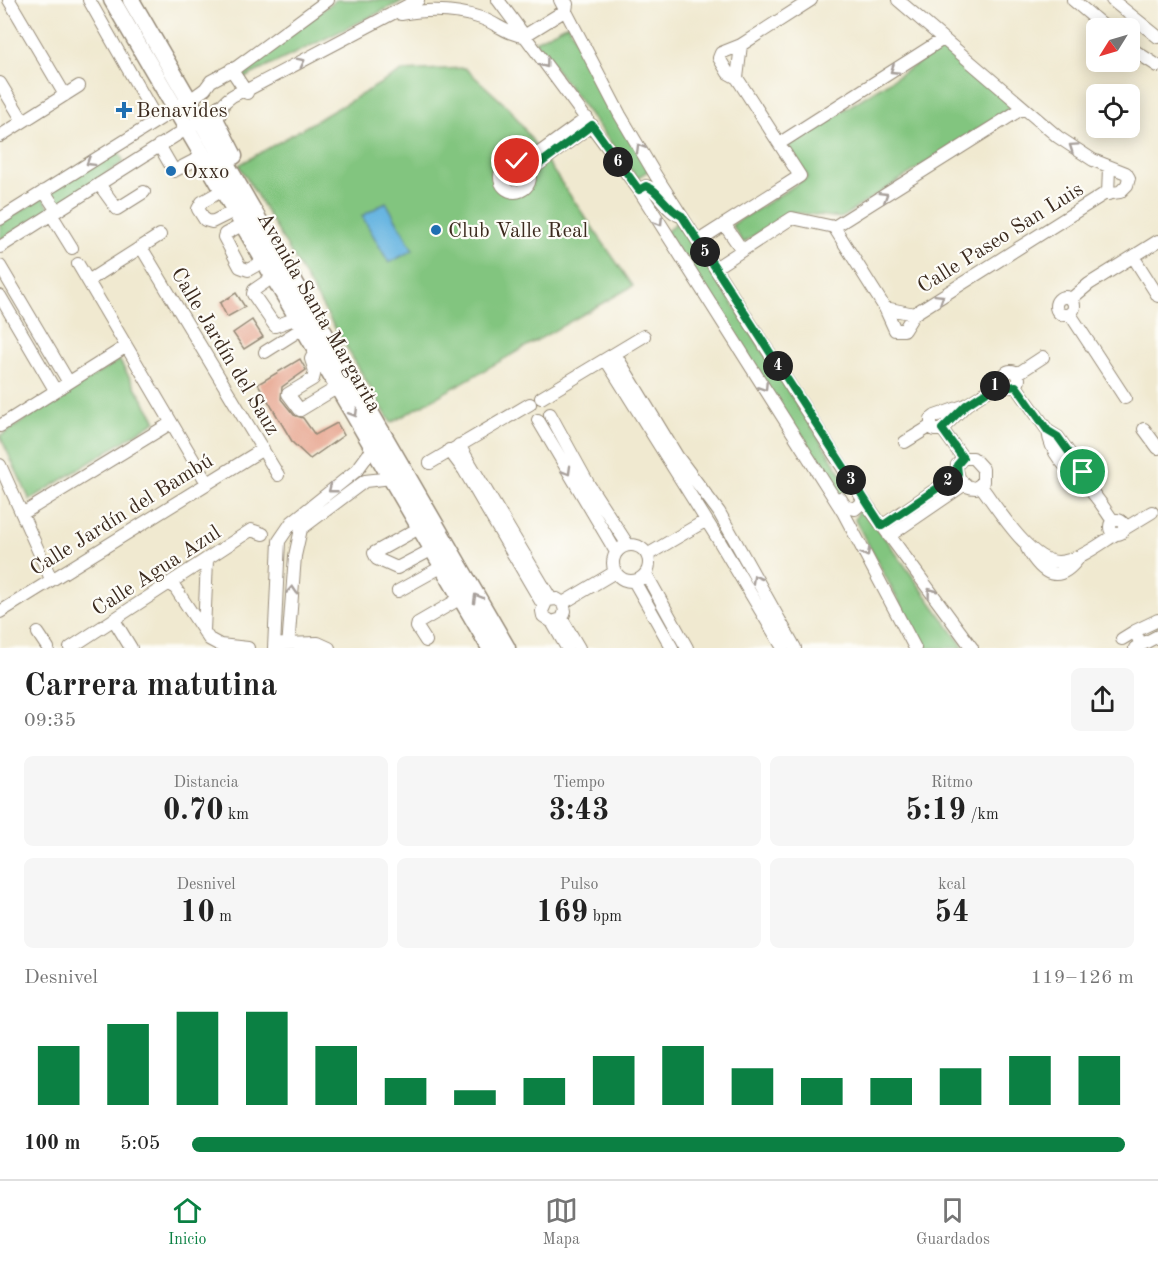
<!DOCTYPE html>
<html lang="es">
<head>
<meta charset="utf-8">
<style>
	:root { --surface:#fff; --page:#f6f6f6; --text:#222; --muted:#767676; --line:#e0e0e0; --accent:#0b8043 }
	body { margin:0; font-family:"Old Standard TT",serif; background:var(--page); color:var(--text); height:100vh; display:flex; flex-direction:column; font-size:22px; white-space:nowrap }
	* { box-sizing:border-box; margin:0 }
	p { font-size:20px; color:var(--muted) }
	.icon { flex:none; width:33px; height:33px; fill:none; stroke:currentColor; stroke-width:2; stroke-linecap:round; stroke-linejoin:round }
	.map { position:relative; height:648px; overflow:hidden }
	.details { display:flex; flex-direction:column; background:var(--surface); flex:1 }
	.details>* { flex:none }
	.needle { width:39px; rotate:233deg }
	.tools { position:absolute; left:1086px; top:18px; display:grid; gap:12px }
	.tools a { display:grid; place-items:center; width:54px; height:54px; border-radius:9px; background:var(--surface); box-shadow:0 3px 15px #0003; font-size:30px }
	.pin { position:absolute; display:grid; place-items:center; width:51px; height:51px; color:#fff; margin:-26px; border:3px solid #fff; border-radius:50%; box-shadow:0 2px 6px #0007 }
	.km { position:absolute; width:30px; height:30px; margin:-15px; border-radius:50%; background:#222; color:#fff; font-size:16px; line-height:30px; text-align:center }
	.round { display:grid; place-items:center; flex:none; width:63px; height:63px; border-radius:9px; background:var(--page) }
	.headline { display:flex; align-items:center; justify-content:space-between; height:102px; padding:0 24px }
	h1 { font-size:33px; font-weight:600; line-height:45px }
	.metrics { display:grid; grid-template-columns:repeat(3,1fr); gap:9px; height:102px; padding:6px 24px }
	.metrics div { display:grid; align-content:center; border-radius:9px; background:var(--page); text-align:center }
	.metrics b { font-size:30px; font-weight:600 }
	.metrics small { font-size:16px; font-weight:400 }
	.metrics p { font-size:16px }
	.chart { height:168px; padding:12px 24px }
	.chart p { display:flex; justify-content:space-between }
	.chart svg { width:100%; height:108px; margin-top:6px; stroke:var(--accent); stroke-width:6 }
	ul { padding:0 24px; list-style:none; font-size:20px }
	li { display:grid; grid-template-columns:96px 72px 1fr; align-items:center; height:45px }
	li i { height:15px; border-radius:8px; background:var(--accent) }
	.dock { display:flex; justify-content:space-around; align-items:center; height:84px; border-top:2px solid var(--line); background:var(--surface); font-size:16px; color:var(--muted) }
	.dock a { display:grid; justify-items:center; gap:3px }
	.dock .on { color:var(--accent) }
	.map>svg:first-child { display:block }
</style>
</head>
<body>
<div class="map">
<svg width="1158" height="648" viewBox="0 0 1158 648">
	<rect width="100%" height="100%" fill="#fdfcf7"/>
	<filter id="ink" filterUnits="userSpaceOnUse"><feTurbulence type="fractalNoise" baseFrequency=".0167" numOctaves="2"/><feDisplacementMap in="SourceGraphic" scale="12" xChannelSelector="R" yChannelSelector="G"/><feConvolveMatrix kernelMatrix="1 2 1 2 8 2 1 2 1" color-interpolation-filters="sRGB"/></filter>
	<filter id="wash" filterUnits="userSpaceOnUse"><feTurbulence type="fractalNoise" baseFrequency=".008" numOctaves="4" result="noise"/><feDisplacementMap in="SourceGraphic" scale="24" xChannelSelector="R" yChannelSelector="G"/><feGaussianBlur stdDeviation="1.35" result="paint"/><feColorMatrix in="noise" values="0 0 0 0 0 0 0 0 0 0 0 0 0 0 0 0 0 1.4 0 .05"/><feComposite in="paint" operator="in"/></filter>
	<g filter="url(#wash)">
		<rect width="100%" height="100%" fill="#f0e9d0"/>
		<path fill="#82c57f" stroke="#5e784e" stroke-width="1.5" d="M 336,0 L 405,0 L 242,79 L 239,75 L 241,71 Z
			M 568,24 L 649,170 L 637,178 L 535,41 Z
			M 944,47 L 1013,107 L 841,218 L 791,212 L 743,243 L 732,225 L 808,177 L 788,145 Z
			M 465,68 L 511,110 L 633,286 L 391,423 L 239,165 L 402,71 Z
			M 117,149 L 124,162 L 58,205 L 50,192 Z
			M 43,197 L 50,209 L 0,240 L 0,224 Z
			M 679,220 L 850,487 L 849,491 L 836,497 L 666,232 Z
			M 119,360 L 156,421 L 30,500 L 0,436 Z
			M 863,511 L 867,513 L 964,648 L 924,648 L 855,520 L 858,512 Z"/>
		<path fill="#68b5e1" stroke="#527080" stroke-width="1.5" d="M 386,202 L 413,250 L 389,263 L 362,216 Z"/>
		<g id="blocks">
			<path fill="#e59d85" d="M 236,293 L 245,307 L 227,317 L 220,303 Z
				M 252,320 L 263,337 L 244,349 L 233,333 Z
				M 300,359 L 306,370 L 282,387 L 281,399 L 294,415 L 303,418 L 315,435 L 337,423 L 344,435 L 310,459 L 293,443 L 258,384 Z"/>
		</g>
	</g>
	<g filter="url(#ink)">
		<use href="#blocks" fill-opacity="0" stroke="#968a77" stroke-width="1.5"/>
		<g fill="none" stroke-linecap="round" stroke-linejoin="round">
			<g stroke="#968a77" stroke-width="14">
				<path id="minor" d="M 9,0 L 65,95
					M 89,0 L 157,120
					M 498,0 L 639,190 L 843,512 L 915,648
					M 560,0 L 620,115 L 656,176 L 864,501 L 972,648
					M 1073,0 L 1106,28
					M 1112,0 L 1158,37
					M 401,14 C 428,9 455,9 481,18 C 496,23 508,35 524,36 L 566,10 L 567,4
					M 1130,48 L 1158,66
					M 231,69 L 247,93
					M 737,78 L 741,45
					M 0,83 L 23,121
					M 220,108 C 227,97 237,92 249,89 L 418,0
					M 0,136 L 79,86
					M 780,143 L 943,39
					M 159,145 L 174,171 L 203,156
					M500 177a15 15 0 1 1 30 0a15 15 0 1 1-30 0Z
					M 524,164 L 587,118
					M 530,171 L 592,125
					M 99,184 L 117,209 L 144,192
					M 223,190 L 202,202 L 198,209 L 205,220 L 212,222 L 234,211
					M 639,190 L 646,186 C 659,190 664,209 678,215
					M 44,191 L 57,211
					M 1108,194 L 1109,168
					M 51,214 L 72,248
					M 0,219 L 190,100 L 205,89 L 211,81 L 237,67 L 328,0
					M 724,224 L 742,250
					M 242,225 L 225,234 L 224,237 L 240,267 L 248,270 L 264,261
					M 834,227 L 1023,108
					M 698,241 L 800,176 L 737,78 L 728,73 L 719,58 L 721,53 L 741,45 L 811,0
					M 0,247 L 194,124
					M 141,247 L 278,475
					M 1134,258 L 1158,296
					M 78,264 L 207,483
					M 0,266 L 68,381
					M 715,268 L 792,218 L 834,227 L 885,308 L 895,330 L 904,330 L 914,314 L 1104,194 L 1120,192 L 1127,185 L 1129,178 L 1126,173 L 1093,160 L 1058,137 L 898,0
					M 273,277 L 254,290 L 253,294 L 275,326 L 297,318
					M 88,281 L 160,235
					M 0,296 L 55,390
					M1056 306a9 9 0 1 1 18 0a9 9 0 1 1-18 0Z
					M 1071,299 L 1089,284 L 1158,241
					M 885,308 L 914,314
					M 1070,314 L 1125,398
					M 316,350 L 311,359 L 315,371 L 313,379 L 288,394 L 300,410 L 338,387
					M 265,352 L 303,328
					M 615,354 L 677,456 L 719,512 L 795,648
					M 606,360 L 718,539 L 783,648
					M1003 379a8 8 0 1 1 16 0a8 8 0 1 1-16 0Z
					M 1017,374 L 1043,357
					M 1016,386 L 1048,431 L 1058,437 L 1070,454 L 1083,472 L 1088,487
					M 541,398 L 644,336
					M 550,414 L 589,485 L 628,545
					M 538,420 L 616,552
					M 0,426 L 125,347
					M 931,426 L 934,430 L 941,430 L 966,405 L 1003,381
					M 942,429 L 963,458
					M 1144,429 L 1158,448
					M 1048,431 C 1051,457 1070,471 1087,487 C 1097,496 1105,510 1113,521
					M 905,442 L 931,426 L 931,419 L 935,416 L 966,405
					M 459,445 L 551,599
					M 449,450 L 464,470 L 543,605
					M 963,458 L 973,458 L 983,469 L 983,482 L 976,488 C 963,488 956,477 957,465 Z
					M 430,463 L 530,404
					M 0,465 L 51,579
					M 980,485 C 997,507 1029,561 1058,562 C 1077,562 1100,544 1116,534
					M 840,498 L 845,506 L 855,509 L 864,501
					M 22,514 L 171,423
					M1110 527a7 7 0 1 1 14 0a7 7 0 1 1-14 0Z
					M 882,526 L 958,474
					M 421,527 L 374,553 L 377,559 L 397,568 L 433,549
					M 1124,529 L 1152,512
					M 889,536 L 965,484
					M613 563a18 18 0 1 1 36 0a18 18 0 1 1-36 0Z
					M 1027,548 C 1042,575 1059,586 1080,556
					M 647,555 L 705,521
					M 646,574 L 687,648
					M 634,581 L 672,648
					M 172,583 L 209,639 L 220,645 L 248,648
					M 398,591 L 443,566
					M 563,603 L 615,572
					M 0,612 L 263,449
					M 562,619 L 579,648
					M 114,620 L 131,648
					M 552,622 L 562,619 L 565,611 L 563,603 L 557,599 L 547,600 L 542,611 L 543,616 L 552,622 L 567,648
					M 204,631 L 207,560
					M 1135,631 L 1158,620
					M 38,633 L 48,648
					M 1122,639 L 1135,631 L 1141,645
					M 426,641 L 417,627 L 418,623 L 461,598
					M 283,644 L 318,643 L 329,648
					M 70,648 L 251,530 L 263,534
					M 274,648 L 279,541 L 292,522 L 357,470 L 368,455 L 376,451
					M 288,648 L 295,556 L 301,529 L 365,481 L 392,478
					M 1135,648 L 1158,636"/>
			</g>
			<g stroke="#968a77" stroke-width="19">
				<path id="major" d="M 112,0 L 490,648
					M 131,0 L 507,648
					M 220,108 L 215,119 L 234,156"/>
			</g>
			<use href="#minor" stroke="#fff" stroke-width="12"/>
			<use href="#major" stroke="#fff" stroke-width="16"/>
		</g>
		<defs><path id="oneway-chevron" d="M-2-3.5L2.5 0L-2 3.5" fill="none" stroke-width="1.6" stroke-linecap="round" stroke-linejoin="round" transform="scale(1.5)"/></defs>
		<g stroke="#a79f9a">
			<use href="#oneway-chevron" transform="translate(301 62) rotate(-27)"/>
			<use href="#oneway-chevron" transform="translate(545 64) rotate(53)"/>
			<use href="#oneway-chevron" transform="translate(894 70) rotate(147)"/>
			<use href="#oneway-chevron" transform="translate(1073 147) rotate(-146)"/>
			<use href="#oneway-chevron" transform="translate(640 148) rotate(-121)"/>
			<use href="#oneway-chevron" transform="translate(90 162) rotate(148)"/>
			<use href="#oneway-chevron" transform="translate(884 196) rotate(-32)"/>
			<use href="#oneway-chevron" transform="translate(659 222) rotate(58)"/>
			<use href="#oneway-chevron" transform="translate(940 298) rotate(-32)"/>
			<use href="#oneway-chevron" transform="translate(764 387) rotate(57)"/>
			<use href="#oneway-chevron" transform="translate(354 413) rotate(59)"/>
			<use href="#oneway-chevron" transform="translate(567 471) rotate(60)"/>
			<use href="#oneway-chevron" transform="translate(332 489) rotate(142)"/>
			<use href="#oneway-chevron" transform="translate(866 553) rotate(63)"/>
			<use href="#oneway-chevron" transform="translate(756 579) rotate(-119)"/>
			<use href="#oneway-chevron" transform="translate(292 590) rotate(-86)"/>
			<use href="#oneway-chevron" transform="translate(931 592) rotate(-127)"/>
			<use href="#oneway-chevron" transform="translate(477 598) rotate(-120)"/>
		</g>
	</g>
	<g fill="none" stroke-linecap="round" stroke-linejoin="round" filter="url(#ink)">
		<g stroke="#fff" stroke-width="12">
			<path id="route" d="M 517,161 L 524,164 L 530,171 L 592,125 L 639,190 L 646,186 C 659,190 666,209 682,216 L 882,526 L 958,474 L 957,465 L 963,458 L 942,429 L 966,405 L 1003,381 L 1010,387 L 1016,386 L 1048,431 L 1058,437 L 1083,472"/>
		</g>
		<use href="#route" stroke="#0b8043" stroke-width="8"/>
	</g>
	<g fill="#1f6fb2" stroke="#fdfcf7" stroke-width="2">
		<path d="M121 101h6v6h6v6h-6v6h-6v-6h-6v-6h6z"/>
		<circle cx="171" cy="171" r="6"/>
		<circle cx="436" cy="230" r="6"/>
	</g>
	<g text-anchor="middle" stroke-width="4.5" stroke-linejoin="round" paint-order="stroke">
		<g font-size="21" fill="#3b2a1e" stroke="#fdfcf7" text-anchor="start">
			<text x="136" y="117">Benavides</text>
			<text x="183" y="178">Oxxo</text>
			<text x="448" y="237">Club Valle Real</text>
		</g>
		<g font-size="21" fill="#3b2a1e" stroke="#fdfcf7">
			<text transform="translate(1000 237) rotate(-32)" y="7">Calle Paseo San Luis</text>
			<text transform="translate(320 312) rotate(60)" y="7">Avenida Santa Margarita</text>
			<text transform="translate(226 351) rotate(59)" y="7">Calle Jardín del Sauz</text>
			<text transform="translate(121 514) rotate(-32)" y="7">Calle Jardín del Bambú</text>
			<text transform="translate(156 570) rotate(-33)" y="7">Calle Agua Azul</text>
		</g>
	</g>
</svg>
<div class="tools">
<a><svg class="needle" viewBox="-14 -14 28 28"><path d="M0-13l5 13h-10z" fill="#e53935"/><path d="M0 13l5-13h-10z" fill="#767676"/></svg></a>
<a><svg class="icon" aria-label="locate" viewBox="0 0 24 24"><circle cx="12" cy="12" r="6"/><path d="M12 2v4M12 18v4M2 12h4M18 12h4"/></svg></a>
</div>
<div class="pin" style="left:1083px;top:472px;background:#1e9e55"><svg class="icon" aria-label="arrive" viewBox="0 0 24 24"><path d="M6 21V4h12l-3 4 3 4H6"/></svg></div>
<div class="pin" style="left:517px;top:161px;background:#d93025"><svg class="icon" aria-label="check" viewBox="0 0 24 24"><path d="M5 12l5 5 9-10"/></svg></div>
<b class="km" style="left:995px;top:386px">1</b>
<b class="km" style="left:948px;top:481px">2</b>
<b class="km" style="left:851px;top:480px">3</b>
<b class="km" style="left:778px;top:366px">4</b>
<b class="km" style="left:705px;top:252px">5</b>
<b class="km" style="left:618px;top:162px">6</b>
</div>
<section class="details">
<div class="headline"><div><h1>Carrera matutina</h1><p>09:35</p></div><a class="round"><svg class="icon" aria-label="share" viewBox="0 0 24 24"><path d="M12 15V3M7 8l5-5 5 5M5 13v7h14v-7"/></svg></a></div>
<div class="metrics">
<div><p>Distancia</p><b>0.70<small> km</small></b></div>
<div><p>Tiempo</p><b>3:43</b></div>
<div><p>Ritmo</p><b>5:19<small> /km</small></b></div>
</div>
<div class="metrics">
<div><p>Desnivel</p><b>10<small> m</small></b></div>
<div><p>Pulso</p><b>169<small> bpm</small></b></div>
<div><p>kcal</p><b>54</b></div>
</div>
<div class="chart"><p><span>Desnivel</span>119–126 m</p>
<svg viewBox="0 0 160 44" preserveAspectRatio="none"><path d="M5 44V20M15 44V11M25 44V6M35 44V6M45 44V20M55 44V33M65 44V38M75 44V33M85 44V24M95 44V20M105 44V29M115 44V33M125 44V33M135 44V29M145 44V24M155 44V24"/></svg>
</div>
<ul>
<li><b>100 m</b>5:05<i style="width:99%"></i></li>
</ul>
</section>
<nav class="dock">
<a class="on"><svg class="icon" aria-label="home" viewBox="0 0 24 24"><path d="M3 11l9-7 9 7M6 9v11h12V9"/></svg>Inicio</a>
<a><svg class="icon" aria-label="map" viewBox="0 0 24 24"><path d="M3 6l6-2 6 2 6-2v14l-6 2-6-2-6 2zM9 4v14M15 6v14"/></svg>Mapa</a>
<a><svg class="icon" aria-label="saved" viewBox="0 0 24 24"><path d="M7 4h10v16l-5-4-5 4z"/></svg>Guardados</a>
</nav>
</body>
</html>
